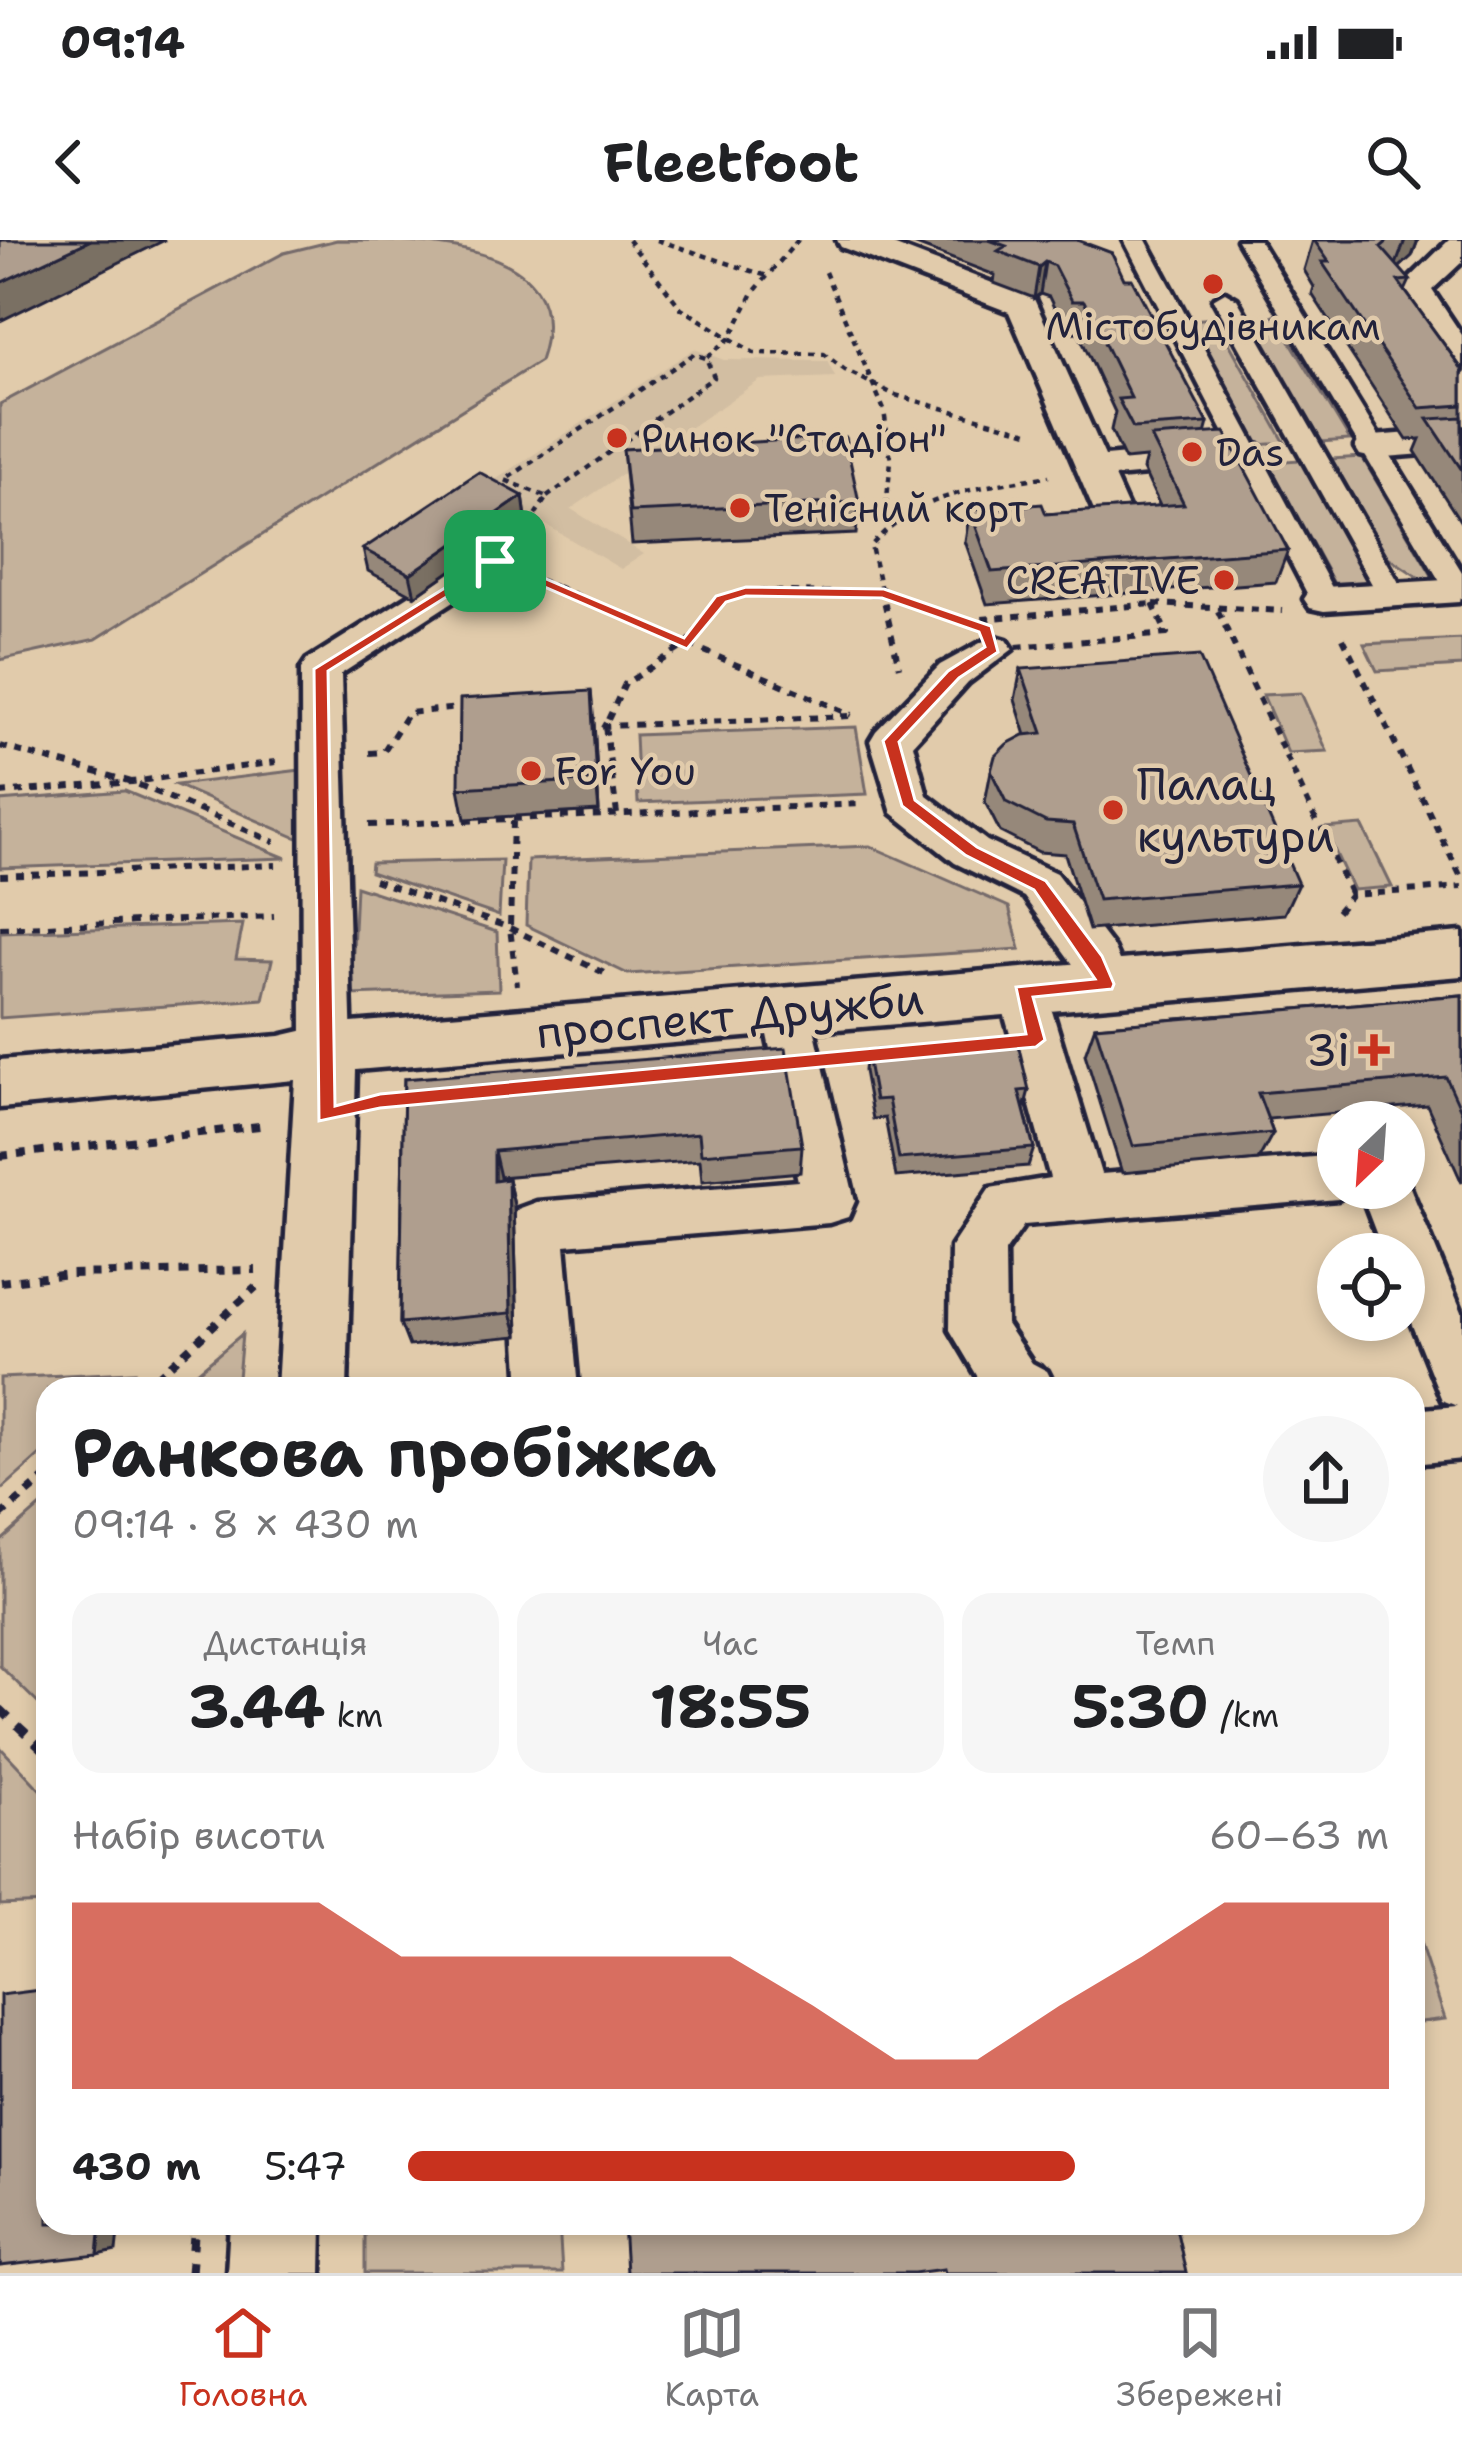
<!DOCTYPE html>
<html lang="uk">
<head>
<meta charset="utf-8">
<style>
	:root { --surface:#fff; --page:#f6f6f6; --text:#202124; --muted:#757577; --line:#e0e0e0; --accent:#c8321e }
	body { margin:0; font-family:"Shantell Sans",sans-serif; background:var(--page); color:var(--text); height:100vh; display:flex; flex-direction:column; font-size:45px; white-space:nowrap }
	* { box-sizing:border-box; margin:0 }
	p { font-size:39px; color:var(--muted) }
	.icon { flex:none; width:66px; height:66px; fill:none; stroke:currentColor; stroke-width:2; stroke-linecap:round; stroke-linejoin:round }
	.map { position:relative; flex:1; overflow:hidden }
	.panel { position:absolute; left:36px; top:1137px; width:1389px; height:858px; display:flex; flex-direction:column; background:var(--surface); border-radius:36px; box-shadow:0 6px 18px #0003 }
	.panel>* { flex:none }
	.needle { width:78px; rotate:205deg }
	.controls { position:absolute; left:1317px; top:861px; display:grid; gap:24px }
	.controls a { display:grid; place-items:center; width:108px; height:108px; border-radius:50%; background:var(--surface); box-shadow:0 6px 18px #0003; font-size:60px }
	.pin { position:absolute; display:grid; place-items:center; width:102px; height:102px; color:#fff; margin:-51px; border-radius:24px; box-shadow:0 6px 18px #0006 }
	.round { display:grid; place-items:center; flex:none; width:126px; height:126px; border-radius:63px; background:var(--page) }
	.head { display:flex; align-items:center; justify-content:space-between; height:204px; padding:0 36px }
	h1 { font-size:66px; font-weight:700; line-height:90px }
	.metrics { display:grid; grid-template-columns:repeat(3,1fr); gap:18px; height:204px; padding:12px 36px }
	.metrics div { display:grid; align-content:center; border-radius:30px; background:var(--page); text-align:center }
	.metrics b { font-size:60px; font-weight:700 }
	.metrics small { font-size:33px; font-weight:400 }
	.metrics p { font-size:33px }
	.chart { height:336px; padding:24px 36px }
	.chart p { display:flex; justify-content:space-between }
	.chart svg { width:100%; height:216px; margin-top:12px; fill:var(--accent); opacity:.7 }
	ul { padding:0 36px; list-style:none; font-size:39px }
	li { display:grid; grid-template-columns:192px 144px 1fr; align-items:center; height:90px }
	li i { height:30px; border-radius:15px; background:var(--accent) }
	.status { display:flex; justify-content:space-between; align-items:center; height:84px; padding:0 60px; background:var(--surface); direction:ltr }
	.status svg { height:33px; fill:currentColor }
	header { display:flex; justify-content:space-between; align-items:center; height:156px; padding:0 36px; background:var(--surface); font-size:54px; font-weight:700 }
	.menu { display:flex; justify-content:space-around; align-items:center; height:168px; border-top:3px solid var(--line); background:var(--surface); font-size:33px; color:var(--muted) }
	.menu a { display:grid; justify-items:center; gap:6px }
	.menu .selected { color:var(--accent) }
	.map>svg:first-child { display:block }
</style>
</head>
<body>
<div class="status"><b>09:14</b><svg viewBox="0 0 49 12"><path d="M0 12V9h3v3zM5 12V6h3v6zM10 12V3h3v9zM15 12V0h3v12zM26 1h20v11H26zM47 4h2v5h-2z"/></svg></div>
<header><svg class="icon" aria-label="back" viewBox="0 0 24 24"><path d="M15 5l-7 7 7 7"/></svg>Fleetfoot<svg class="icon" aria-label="search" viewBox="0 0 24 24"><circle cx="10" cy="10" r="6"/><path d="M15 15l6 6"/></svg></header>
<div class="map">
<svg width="1462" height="2033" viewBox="0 0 1462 2033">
	<rect width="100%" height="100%" fill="#e1cbab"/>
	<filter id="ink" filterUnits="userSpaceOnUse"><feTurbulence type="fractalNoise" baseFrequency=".00833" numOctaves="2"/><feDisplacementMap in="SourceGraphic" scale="24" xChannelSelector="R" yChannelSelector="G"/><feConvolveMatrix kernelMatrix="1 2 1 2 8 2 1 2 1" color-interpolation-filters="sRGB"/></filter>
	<g filter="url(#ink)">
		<path fill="#d2bea2" d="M 694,109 L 724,120 L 827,121 L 835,137 L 760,140 L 571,269 L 644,314 L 621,329 L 483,248 Z"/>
		<path fill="#c5b29b" stroke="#746a6b" stroke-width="3" d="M 337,0 C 419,0 581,0 540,121 L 96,399 L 0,420 L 0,164 L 284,13 Z
			M 1275,76 L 1350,200 L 1320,202 L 1248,77 Z
			M 1215,78 L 1285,203 L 1256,205 L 1189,80 Z
			M 1362,217 L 1437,344 L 1430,345 L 1385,315 L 1330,219 Z
			M 1300,220 L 1371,348 L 1338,351 L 1268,222 Z
			M 1462,399 L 1462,426 L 1377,431 L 1364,404 Z
			M 1301,453 L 1327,511 L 1288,513 L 1263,455 Z
			M 856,487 L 867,554 L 638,563 L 635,495 Z
			M 309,529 L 309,603 L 176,545 Z
			M 124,551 L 125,551 L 286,618 L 0,628 L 0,561 Z
			M 1362,585 L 1392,647 L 1353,650 L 1324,588 Z
			M 870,606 L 1009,667 L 1020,709 L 628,734 L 526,685 L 528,620 Z
			M 502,620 L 499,676 L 370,632 L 371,623 Z
			M 356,646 L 497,692 L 499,750 L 351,755 Z
			M 243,684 L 236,719 L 272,720 L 263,759 L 0,778 L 0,692 Z
			M 242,1094 L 237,1149 L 177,1149 Z
			M 133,1132 L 113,1149 L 48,1149 L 48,1208 L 0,1251 L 0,1138 Z
			M 48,1260 L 48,1473 L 0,1426 L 0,1302 Z
			M 0,1507 L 48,1558 L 48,1663 L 0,1665 Z
			M 1413,1682 L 1445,1779 L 1413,1783 Z
			M 365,1983 L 559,1983 L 562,2033 L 365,2033 Z"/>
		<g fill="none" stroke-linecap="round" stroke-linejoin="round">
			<g stroke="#22223b" stroke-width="9">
				<path id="pedestrian" d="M 1124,0 L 1146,0 L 1338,359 L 1334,365 L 1314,365 L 1310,359 Z
					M 1237,0 L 1259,0 L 1462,332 L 1462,358 L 1449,356 L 1445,350 Z
					M 1225,52 L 1237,59 L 1406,355 L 1402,361 L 1382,361 L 1378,355 L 1213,59 Z"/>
			</g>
			<g stroke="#22223b" stroke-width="9">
				<path id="minor" d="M 837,0 L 880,0 L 1034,59 L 1105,216 L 1247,203 L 1260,206 L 1265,214 L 1260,222 L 1247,225 L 1114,237 L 1133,279 L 1127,287 L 1101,287 L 1009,72 L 841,7 Z
					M 1449,0 L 1462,0 L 1462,22 L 1432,50 L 1462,95 L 1462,130 L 1450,127 L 1399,49 Z
					M 1462,189 L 1462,211 L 1373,218 L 1360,215 L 1355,207 L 1360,199 L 1373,196 Z
					M 514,295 L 527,298 L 533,306 L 527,314 L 341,434 L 352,809 L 344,823 L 327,828 L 310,823 L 302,809 L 301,429 L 307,420 L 501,298 Z
					M 1462,339 L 1459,362 L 1324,371 L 1310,368 L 1304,359 L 1310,350 L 1324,347 Z
					M 993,396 L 1007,400 L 1013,409 L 968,443 L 913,504 L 927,555 L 987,601 L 1056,633 L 1113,707 L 1130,744 L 1123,757 L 1106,762 L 1089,757 L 1075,727 L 1024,657 L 955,623 L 892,573 L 870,501 L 876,491 L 940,425 Z
					M 1022,733 L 1039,738 L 1046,751 L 1101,934 L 1338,915 L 1338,948 L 1359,948 L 1338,959 L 1024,985 L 1005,1012 L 1006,1084 L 1032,1123 L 1047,1131 L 1056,1149 L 985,1149 L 950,1090 L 951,1007 L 990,948 L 1050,938 L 998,751 L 1005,738 Z
					M 786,752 L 803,758 L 810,771 L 855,961 L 848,977 L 829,983 L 565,1005 L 578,1149 L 520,1149 L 510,985 L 518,969 L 537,962 L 798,941 L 762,771 L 769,758 Z
					M 1404,933 L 1462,1072 L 1462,1219 L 1413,1224 L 1413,1170 L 1457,1166 L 1442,1160 L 1404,1065 L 1404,1014 L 1384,1014 L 1359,948 L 1404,948 Z"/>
			</g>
			<g stroke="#22223b" stroke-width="9">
				<path id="tertiary" d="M 1462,692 L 1462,736 L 356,830 L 347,1149 L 277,1149 L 295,840 L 0,868 L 0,820 L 280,796 L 327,785 Z
					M 230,1983 L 322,1983 L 321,2033 L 227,2033 Z"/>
			</g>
			<path stroke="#22223b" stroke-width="4.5" stroke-dasharray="6 6" stroke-linecap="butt" d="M 628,0 L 681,68 L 754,113 L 824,114 L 845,130 L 895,155 L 1032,193
				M 657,0 L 767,36
				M 825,32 L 884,170 L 891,221 L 884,286
				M 547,257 L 714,137 L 706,118 L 730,98 L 753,53 L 798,0
				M 535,275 L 547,257 L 505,240 L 694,114 L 706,118
				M 540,340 L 564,350
				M 881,350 L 871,306 C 917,252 983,247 1049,236"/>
			<path stroke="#22223b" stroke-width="6" stroke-dasharray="8 8" stroke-linecap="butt" d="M 557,347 L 852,475
				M 881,347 L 899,427
				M 1153,364 L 1167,394 L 993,409 L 982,379 Z
				M 1154,364 L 1283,371
				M 1218,371 L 1351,655
				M 1343,398 L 1462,639
				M 588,476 L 605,486 L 852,476
				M 0,506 L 132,542 L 275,602
				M 369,513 L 383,512 L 408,473 L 470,467
				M 0,553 L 132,542 L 276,522
				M 617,574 L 605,486 L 625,444 L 687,404 L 721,359 L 745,351 L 884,354 L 963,381
				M 513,581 L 510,688 L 517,745
				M 369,585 L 863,564
				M 0,636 L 276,625
				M 374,640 L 510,688 L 604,733
				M 1337,672 L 1351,655 L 1462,647
				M 0,688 L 274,676"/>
			<path stroke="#22223b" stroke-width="8" stroke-dasharray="9 9" stroke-linecap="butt" d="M 0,916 L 268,885
				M 0,1042 L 70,1034 L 256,1030
				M 144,1149 L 256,1047
				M 0,1276 L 48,1236"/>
			<path stroke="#22223b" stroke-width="9" stroke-dasharray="12 12" stroke-linecap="butt" d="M 0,1469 L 48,1514
				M 191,2033 L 195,1983"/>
			<use href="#pedestrian" fill="#e1cbab" fill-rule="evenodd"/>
			<use href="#minor" fill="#e1cbab" fill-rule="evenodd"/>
			<use href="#tertiary" fill="#e1cbab" fill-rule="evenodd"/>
		</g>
		<path fill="#96887a" stroke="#22223b" stroke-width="3" d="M 903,0 L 1077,0 L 1124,39 L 1208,183 L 1205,194 L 1288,310 L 1276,342 L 987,364 L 965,301 L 970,270 L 1046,274 L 1160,266 L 1143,229 L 1146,218 L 1125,220 L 1111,190 L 1115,172 L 1078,92 L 1066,93 L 1049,57 L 1040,54 L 1034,58 L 994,43 L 995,35 Z
			M 1313,0 L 1418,0 L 1412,16 L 1399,28 L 1410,40 L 1405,51 L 1462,129 L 1462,284 L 1415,211 L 1420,199 L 1407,200 L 1312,54 L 1314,47 L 1304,30 Z
			M 623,209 L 859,262 L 856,294 L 632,304 Z
			M 523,256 L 526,278 L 415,356 L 368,331 L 363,309 Z
			M 1021,429 L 1298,644 L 1284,674 L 1089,690 L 1065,614 L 1039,612 L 1000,592 L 985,562 L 991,531 L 1026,495 L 1015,460 Z
			M 594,483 L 599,571 L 465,579 L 459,548 Z
			M 1462,755 L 1462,943 L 1427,865 L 1268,879 L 1273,893 L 1258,920 L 1122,933 L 1085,814 L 1095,786 Z
			M 866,811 L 1029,850 L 1024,869 L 1034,908 L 1028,926 L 896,937 L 885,878 L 873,879 L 864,831 Z
			M 404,839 L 802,906 L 800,932 L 702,941 L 700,920 L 500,937 L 500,940 L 508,939 L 514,965 L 518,1096 L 409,1106 L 400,1083 Z"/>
		<path fill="#7a6f63" stroke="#22223b" stroke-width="3" d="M 91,0 L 165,0 L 0,81 L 0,43 Z
			M 1405,0 L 1418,0 L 1412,16 L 1393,33 Z
			M 1045,22 L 1040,54 L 1034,58 L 1039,27 Z
			M 523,256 L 526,278 L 415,356 L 410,334 Z
			M 591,451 L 594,483 L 599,571 L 596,540 Z
			M 494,911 L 500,937 L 501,967 L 494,941 Z
			M 508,939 L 514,965 L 518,1096 L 511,1073 Z
			M 101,1983 L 119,1983 L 116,2011 L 98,2015 Z"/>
		<path fill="#af9e8e" stroke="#22223b" stroke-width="3" d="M 0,0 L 91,0 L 0,43 Z
			M 989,0 L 1077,0 L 1112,13 L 1124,39 L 1132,39 L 1208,183 L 1133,188 L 1118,159 L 1131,158 L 1084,61 L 1072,61 L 1054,26 L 1045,22 L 1039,27 L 998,11 L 1006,6 Z
			M 1314,0 L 1389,0 L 1381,7 L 1410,40 L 1398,41 L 1462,129 L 1462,165 L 1420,168 L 1322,22 L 1329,22 Z
			M 1462,177 L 1462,230 L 1428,179 Z
			M 1225,192 L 1288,310 L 992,332 L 970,270 L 1042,264 L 1046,274 L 1184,264 L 1151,197 Z
			M 845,197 L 859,262 L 630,272 L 623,209 Z
			M 479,232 L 523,256 L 410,334 L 363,309 Z
			M 1199,416 L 1298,644 L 1098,660 L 1073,584 L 1046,582 L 1006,562 L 991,531 L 995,516 L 1007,504 L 1024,495 L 1043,493 L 1021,429 Z
			M 591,451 L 596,540 L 459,548 L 460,459 Z
			M 1462,755 L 1462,872 L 1446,837 L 1258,853 L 1273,893 L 1133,906 L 1095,786 Z
			M 1017,800 L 1029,850 L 1019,851 L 1034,908 L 899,919 L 888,859 L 875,860 L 866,811 Z
			M 786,808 L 802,906 L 701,914 L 699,893 L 494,911 L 494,941 L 508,939 L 511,1073 L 400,1083 L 404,839 Z
			M 48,1749 L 48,1983 L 101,1983 L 98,2015 L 0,2026 L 0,1755 Z
			M 623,1983 L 1175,1983 L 1186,2033 L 945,2033 L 944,2029 L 914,2033 L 626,2033 Z"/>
	</g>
	<path fill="#c8321e" stroke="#fff" stroke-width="3" fill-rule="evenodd" d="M 495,317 L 684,398 L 716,356 L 746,347 L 884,349 L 991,386 L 998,412 L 959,438 L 899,502 L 915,560 L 977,607 L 1046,641 L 1102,716 L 1114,744 L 1112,749 L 1033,757 L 1045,800 L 1036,807 L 380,868 L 319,881 L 314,429 ZM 496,326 L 687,409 L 726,362 L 746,356 L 882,358 L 979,392 L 985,407 L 948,431 L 883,501 L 902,566 L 965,615 L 1034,650 L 1095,739 L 1016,747 L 1026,794 L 380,854 L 335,866 L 328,431 Z"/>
	<g fill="#c8321e" stroke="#e1cbab" stroke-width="4.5">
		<circle cx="1213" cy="44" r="12"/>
		<circle cx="617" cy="198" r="12"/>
		<circle cx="1192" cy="212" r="12"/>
		<circle cx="740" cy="268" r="12"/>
		<circle cx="1224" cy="340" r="12"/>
		<circle cx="531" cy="531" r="12"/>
		<circle cx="1113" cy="570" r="12"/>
		<path d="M1368 792h12v12h12v12h-12v12h-12v-12h-12v-12h12z"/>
	</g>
	<g text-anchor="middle" stroke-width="9" stroke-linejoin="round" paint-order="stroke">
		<g font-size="39" fill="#22223b" stroke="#e1cbab" text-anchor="start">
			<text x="1213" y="100" text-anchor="middle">Містобудівникам</text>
			<text x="641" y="212">Ринок "Стадіон"</text>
			<text x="1216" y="226">Das</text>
			<text x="764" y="282">Тенісний корт</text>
			<text x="1200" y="354" text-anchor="end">CREATIVE</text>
			<text x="555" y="545">For You</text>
		</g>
		<g font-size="45" fill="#22223b" stroke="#e1cbab" text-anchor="start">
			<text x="1137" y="560">Палац<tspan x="1137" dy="52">культури</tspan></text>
			<text x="1350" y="826" text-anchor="end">3і</text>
		</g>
		<g font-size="45" fill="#22223b" stroke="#e1cbab">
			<text transform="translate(730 775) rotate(-5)" y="16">проспект Дружби</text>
		</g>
	</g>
</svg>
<div class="controls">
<a><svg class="needle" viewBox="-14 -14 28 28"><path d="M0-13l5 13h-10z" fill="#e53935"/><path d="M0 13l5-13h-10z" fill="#757577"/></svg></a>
<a><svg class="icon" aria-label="locate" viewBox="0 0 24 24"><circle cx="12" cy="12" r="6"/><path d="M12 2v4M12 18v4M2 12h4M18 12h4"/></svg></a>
</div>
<div class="pin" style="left:495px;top:321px;background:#1e9e55"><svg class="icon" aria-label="arrive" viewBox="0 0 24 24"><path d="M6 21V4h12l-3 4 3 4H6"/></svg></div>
<section class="panel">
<div class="head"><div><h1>Ранкова пробіжка</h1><p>09:14 · 8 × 430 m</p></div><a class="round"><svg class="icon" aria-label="share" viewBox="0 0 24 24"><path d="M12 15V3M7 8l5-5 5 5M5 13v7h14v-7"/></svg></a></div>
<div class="metrics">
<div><p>Дистанція</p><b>3.44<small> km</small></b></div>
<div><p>Час</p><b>18:55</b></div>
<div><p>Темп</p><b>5:30<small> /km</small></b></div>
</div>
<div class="chart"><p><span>Набір висоти</span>60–63 m</p>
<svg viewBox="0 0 160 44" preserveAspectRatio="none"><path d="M0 44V6L10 6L20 6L30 6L40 17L50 17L60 17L70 17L80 17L90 27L100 38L110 38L120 27L130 17L140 6L150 6L160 6V44z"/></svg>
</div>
<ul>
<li><b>430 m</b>5:47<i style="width:68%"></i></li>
</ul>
</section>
</div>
<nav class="menu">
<a class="selected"><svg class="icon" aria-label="home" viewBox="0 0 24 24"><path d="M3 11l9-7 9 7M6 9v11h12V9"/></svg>Головна</a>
<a><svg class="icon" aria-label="map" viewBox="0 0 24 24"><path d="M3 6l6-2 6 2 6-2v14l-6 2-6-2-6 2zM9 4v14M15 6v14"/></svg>Карта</a>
<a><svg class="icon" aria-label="saved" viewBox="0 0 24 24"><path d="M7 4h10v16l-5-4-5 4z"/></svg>Збережені</a>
</nav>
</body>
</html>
